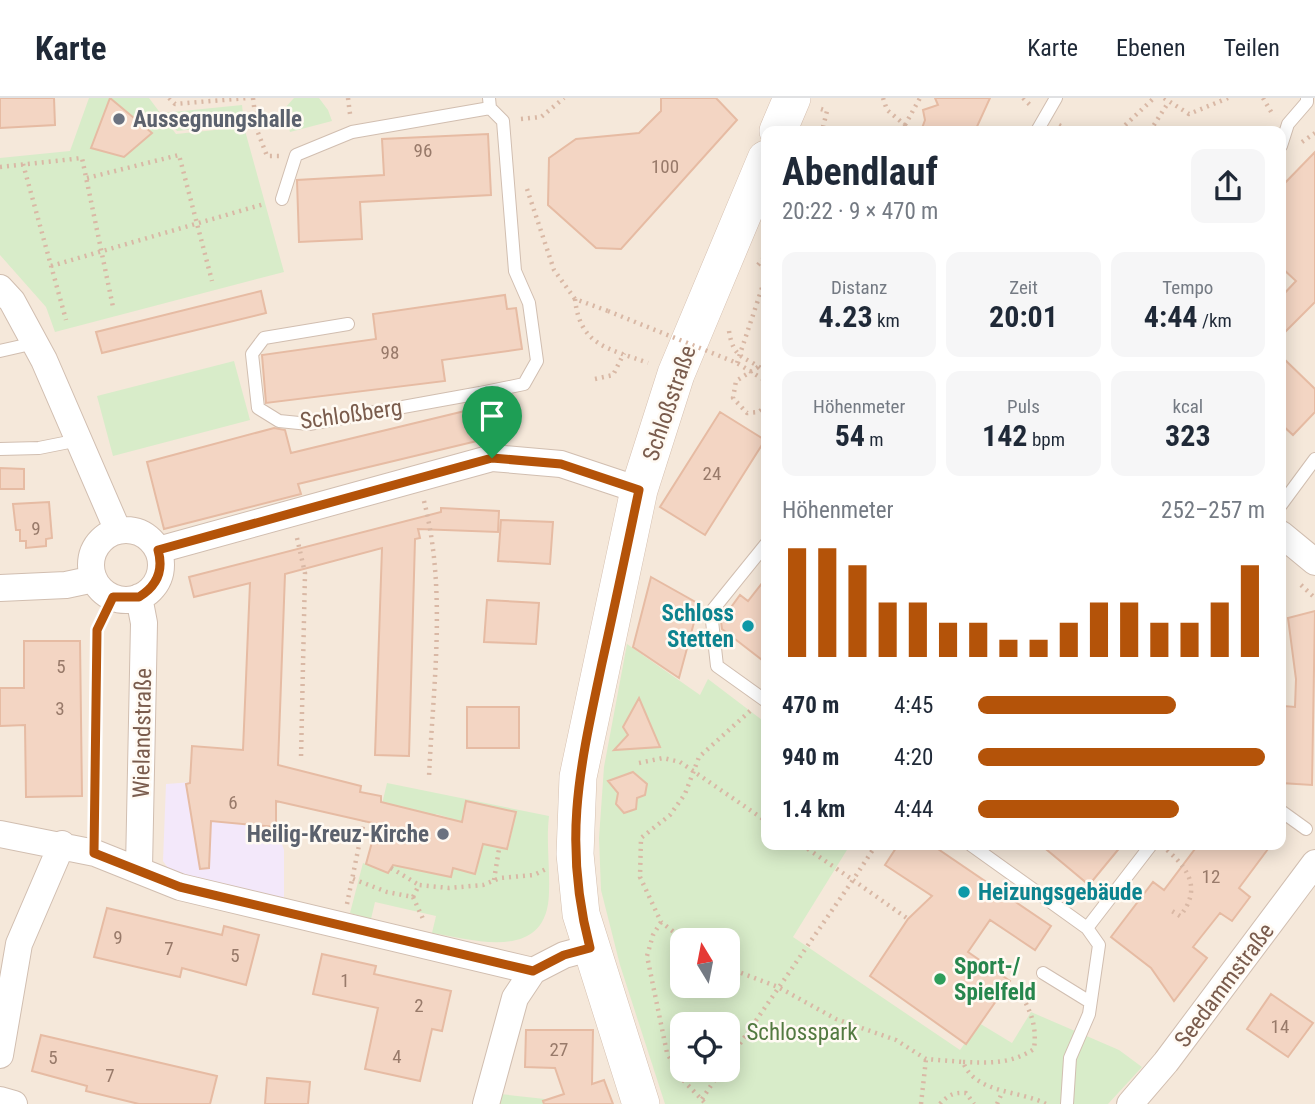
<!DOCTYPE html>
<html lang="de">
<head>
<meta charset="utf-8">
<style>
	:root { --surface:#fff; --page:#f6f6f7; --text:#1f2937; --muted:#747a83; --line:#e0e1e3; --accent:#b45309 }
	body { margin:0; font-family:"Roboto Condensed",sans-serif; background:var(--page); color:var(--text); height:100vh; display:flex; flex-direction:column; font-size:26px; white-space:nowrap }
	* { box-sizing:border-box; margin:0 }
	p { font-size:23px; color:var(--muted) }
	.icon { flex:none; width:38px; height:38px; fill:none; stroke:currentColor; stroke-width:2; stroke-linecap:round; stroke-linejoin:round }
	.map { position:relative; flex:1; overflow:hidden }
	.side { position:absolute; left:761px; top:28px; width:525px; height:724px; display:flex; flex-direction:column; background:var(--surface); border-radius:14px; box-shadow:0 4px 18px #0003 }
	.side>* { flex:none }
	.needle { width:46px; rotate:350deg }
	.fabs { position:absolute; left:670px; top:830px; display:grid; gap:14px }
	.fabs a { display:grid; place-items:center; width:70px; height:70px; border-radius:14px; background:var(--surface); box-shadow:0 4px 18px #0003; font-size:35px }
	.pin { position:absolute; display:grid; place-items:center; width:60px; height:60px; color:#fff; margin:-72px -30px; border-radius:50% 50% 50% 0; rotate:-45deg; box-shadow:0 0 7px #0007 }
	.pin .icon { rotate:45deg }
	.round { display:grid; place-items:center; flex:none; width:74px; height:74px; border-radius:14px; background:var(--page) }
	.summary { display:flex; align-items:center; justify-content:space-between; height:119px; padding:0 21px }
	h1 { font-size:38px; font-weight:700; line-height:52px }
	.figures { display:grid; grid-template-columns:repeat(3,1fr); gap:10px; height:119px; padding:7px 21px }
	.figures div { display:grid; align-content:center; border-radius:14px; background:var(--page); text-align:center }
	.figures b { font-size:30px; font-weight:700 }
	.figures small { font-size:19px; font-weight:400 }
	.figures p { font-size:19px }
	.chart { height:196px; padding:14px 21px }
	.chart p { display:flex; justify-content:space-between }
	.chart svg { width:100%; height:126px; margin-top:7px; stroke:var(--accent); stroke-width:6 }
	ul { padding:0 21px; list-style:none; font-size:23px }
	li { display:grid; grid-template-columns:112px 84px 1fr; align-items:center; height:52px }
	li i { height:18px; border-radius:9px; background:var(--accent) }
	header { display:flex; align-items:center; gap:42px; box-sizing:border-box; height:98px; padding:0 35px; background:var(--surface); border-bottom:2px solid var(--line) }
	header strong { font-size:33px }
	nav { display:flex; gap:38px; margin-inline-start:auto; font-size:24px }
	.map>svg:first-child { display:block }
</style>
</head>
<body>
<header>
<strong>Karte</strong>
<nav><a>Karte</a><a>Ebenen</a><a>Teilen</a></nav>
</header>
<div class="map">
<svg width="1315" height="1006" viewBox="0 0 1315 1006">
	<rect width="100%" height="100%" fill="#fdf6ec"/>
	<path fill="#f5e8da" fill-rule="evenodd" d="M 0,0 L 1315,0 L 1315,1006 L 0,1006 ZM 766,33 L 1281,33 L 1281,747 L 766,747 ZM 682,842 L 728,842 L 728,887 L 682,887 ZM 682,926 L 728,926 L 728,971 L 682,971 Z"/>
	<path fill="#f3e8fa" d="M 277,678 L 276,729 L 284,752 L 284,806 L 179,786 L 163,763 L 166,686 Z"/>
	<path fill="#d8ecc9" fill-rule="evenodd" d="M 89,0 L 149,0 L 176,36 L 244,29 L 284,174 L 55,234 L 46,209 L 0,157 L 0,60 L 70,53 Z
		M 294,0 L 319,0 L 328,12 L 332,23 L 290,34 L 284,11 Z
		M 242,7 L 244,26 L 177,33 L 163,15 Z
		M 234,263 L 250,322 L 113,358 L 97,298 Z
		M 627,546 L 700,597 L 708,581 L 766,625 L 766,747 L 850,747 L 793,839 L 960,952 L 979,925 L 1012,945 L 1031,914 L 1119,952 L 1142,969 L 1108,1006 L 665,1006 L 620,867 L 601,792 L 599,740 L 604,669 ZM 682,842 L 728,842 L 728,887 L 682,887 ZM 682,926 L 728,926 L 728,971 L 682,971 Z
		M 387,685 L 549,718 C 546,744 550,768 549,794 C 548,865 475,842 432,835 L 436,818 L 375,804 L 371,821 L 350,815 L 363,765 L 388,775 L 393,767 L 451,779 L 453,770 L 475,776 L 483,746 L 508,751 L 516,714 L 466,703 L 462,725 L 450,723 L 450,720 L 436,716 L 434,719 L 382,706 Z
		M 500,996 L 554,1002 L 554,1006 L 497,1006 Z"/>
	<path fill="#f3d5c3" stroke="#e6bba3" stroke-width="2" d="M 0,0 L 54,0 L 55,27 L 0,30 Z
		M 110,0 L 152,35 L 124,59 L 91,50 Z
		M 661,0 L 716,0 L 737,22 L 621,151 L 596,150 L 548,107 L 549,60 L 576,41 L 639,35 L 661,13 Z
		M 935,0 L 990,0 L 975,33 L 921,33 L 925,22 L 923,12 L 938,7 Z
		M 488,36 L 491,97 L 360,104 L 362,141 L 299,144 L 297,82 L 384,77 L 382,41 Z
		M 1315,54 L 1315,204 L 1281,238 L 1281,199 L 1296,183 L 1281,169 L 1281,89 Z
		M 261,193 L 266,215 L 102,255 L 96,234 Z
		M 505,197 L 507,211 L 516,210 L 522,251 L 442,262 L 445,283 L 266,305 L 262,257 L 376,241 L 373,216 Z
		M 1281,258 L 1315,291 L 1315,314 L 1293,337 L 1281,326 Z
		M 469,312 L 477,343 L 298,386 L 301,396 L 164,431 L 147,364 L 274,330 L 285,332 L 291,355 Z
		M 720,314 L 765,342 L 705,437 L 660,409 Z
		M 0,370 L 24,371 L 24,391 L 0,391 Z
		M 49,404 L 52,440 L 46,441 L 46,448 L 26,450 L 26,443 L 20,443 L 20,432 L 16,432 L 13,406 Z
		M 441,410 L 499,413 L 498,434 L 418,431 L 420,440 L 415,441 L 409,658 L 375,657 L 382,450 L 285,476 L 278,667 L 361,688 L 360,694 L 381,698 L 381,704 L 462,724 L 466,703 L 516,714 L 507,751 L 483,746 L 475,776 L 453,770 L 451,779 L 393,767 L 388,775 L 366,766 L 377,726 L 276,703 L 276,729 L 211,723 L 209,770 L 200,771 L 186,686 L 190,685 L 192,648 L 243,652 L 250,485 L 194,499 L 189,479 L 441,414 Z
		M 501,422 L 553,424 L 550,466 L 498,463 Z
		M 651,479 L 699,506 L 679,580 L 633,549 Z
		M 766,480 L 766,565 L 722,531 L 721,523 L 740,497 L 748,503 Z
		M 487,502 L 539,505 L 536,546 L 484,544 Z
		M 1315,513 L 1312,687 L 1281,685 L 1284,608 L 1295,609 L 1296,581 L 1288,520 Z
		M 24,543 L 80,543 L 82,698 L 26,699 L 25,627 L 0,628 L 0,590 L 24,590 Z
		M 639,600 L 660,649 L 614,652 L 628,637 L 623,629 Z
		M 467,609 L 519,609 L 519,650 L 467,650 Z
		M 633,674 L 647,686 L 645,697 L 637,700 L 636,711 L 624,715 L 616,706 L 618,695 L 608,683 Z
		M 898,747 L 932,747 L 1051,828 L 1035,852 L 990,822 L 968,854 L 1010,883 L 966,946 L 870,878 L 908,821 L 932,798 L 885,767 Z
		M 1041,747 L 1122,747 L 1089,787 Z
		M 1198,747 L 1271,747 L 1239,790 L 1250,799 L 1232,823 L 1220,815 L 1193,849 L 1207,860 L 1174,903 L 1151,870 L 1111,839 L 1153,784 L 1164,792 Z
		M 107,810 L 222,837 L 224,828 L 259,837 L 246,887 L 182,870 L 180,879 L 94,859 Z
		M 322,856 L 376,868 L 374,876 L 451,893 L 442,933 L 432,931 L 420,983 L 365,971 L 378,910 L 313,896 Z
		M 1271,896 L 1313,925 L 1288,959 L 1247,931 Z
		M 526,932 L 593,932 L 592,986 L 604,982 L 613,1006 L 544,1006 L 543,1003 L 564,996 L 555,970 L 525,969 Z
		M 41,937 L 217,978 L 210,1006 L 139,1006 L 86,993 L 87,988 L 32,973 Z
		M 267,980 L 310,984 L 308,1006 L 265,1006 Z"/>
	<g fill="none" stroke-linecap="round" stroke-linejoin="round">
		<g stroke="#d1beb0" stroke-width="14">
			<path id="lane" d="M 1037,33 L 1056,0
				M 1281,48 L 1288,26 L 1307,4 L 1307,0
				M 282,101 L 296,57 L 352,34 L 490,10
				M 348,226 L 264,240 L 252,256 L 258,310 L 279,323 L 309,326 L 480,295 L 492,360
				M 0,253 L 35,245
				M 480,295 L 524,286 L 537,263 L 529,205 L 515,173 L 503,23 L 490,10 L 489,0
				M 0,351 L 39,350 L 79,342
				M 1281,407 L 1315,361
				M 766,446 L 711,514 L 717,568 L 766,603
				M 1281,713 L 1306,731
				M 971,747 L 1087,830 L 1151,747
				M 1043,875 L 1090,904
				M 1067,1006 L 1070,960 L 1089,916 L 1099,847 L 1087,830"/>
		</g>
		<g stroke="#d1beb0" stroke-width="28">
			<path id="street" d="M 0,190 L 12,203 L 44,262 L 118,433
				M91 467a35 35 0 1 1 70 0a35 35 0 1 1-70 0Z
				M 1281,436 L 1315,464
				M 158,452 L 492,360 L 561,366 L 639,392
				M 0,490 L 66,487 L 94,481
				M 0,736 L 95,755 L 180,789 L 533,873 L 564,857 L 590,850
				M 139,770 L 144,525 L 139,499
				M 0,957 L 19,846 L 62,746
				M 0,1002 L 14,1006
				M 486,1006 L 515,900 L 533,873
				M 1130,1006 L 1166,964 L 1315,765"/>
		</g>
		<g stroke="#d6c0b0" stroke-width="38">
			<path id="secondary" d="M 778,33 L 792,0
				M 641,1006 L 581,816 L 575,756 L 578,679 L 639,392 L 676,276 L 766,61"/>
		</g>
		<path stroke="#d9b8a5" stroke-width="4.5" stroke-dasharray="2 5" stroke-linecap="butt" d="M 169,0 L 175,6 L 247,0
			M 253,0 L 257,32 L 267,58 L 279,58
			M 348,0 L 350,16
			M 883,0 L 887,12 L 905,27 L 903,33
			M 1023,0 L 1032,9
			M 1164,0 L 1189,16 L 1228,0
			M 1263,0 L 1273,17
			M 821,11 L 827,13 L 822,33
			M 521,21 L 541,19 L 564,0
			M 905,27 L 920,0
			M 1059,27 L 1071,33
			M 1113,33 L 1121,31 L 1154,0
			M 1150,33 L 1168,5
			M 1302,44 L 1315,35
			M 23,66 L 66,222
			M 0,69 L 82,60 L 113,209
			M 87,80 L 179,57 L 212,183
			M 527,91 L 554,172 L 575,201 L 608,213
			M 758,167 L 766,157
			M 51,168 L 264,106
			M 765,181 L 766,176
			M 575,201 C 580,248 608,250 648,265
			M 729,233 C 734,265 748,257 766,275
			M 758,269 L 736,283 L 733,300 L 747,315 L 759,314 L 766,308
			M 595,281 L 613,277 L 624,255
			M 424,403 C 447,493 433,587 429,679
			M 297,440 L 305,475 L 301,660
			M 1301,487 L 1315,500
			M 639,665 L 663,660 L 680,664 L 766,723
			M 95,729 L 97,532 L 112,500
			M 876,747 L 853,782 L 908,821
			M 1167,752 C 1190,772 1201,792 1180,818 L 1172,813
			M 391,770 L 419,787
			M 353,781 L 387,794 L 413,799 L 419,787 L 449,790 L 483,787 L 500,780 L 534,777 L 546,771
			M 494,782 L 499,751
			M 413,799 L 424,823
			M 347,806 L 364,723
			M 661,824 L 653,837 L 647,858 L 667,955 L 682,981 L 706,1006
			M 684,842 L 661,824 L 640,779 L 641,740 L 670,717 L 685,696 L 699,659 L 750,613
			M 728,870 L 778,889 L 836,921 L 896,942 L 926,961 L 963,964 C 975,996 1020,992 1046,1006
			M 1006,888 L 1020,894 L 1029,886
			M 728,963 L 853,782 L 802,747
			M 963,964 C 990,965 1011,966 1034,951 C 1037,928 1031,914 1020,894
			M 702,1001 L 722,971
			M 921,1006 L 926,961
			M 940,1006 C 948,997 954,994 966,995 L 974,1006
			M 997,1006 L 1002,995"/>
		<use href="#lane" stroke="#fff" stroke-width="12"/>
		<use href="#street" stroke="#fff" stroke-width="26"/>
		<use href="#secondary" stroke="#fff" stroke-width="37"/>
		<path stroke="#d9b8a5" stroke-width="4.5" stroke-dasharray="2 5" stroke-linecap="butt" d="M 608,213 L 737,265 L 766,283
			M 737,265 L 765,181"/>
	</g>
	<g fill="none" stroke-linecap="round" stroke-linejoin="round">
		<g stroke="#fff" stroke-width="14">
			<path id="route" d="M 492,360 L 561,366 L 639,392 C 627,449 615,507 602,565 C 580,669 562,743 590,850 L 564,857 L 533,873 L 180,789 L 94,755 L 97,532 L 113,499 L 139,499 C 157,488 164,473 158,452 Z"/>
		</g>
		<use href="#route" stroke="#b45309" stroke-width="9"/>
	</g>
	<g fill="#6b7280" stroke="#fffaf3" stroke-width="2.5">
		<circle cx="119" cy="21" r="7"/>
		<circle cx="443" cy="736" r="7"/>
	</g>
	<g fill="#0f9aa8" stroke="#fffaf3" stroke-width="2.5">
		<circle cx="748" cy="528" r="7"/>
		<circle cx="964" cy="794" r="7"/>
	</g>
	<circle fill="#2e9e5b" stroke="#fffaf3" stroke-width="2.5" cx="940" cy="881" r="7"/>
	<g text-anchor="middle" stroke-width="5" stroke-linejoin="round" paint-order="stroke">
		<g font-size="19" fill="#987a6a">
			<text x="423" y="59">96</text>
			<text x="665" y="75">100</text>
			<text x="390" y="261">98</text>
			<text x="712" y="382">24</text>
			<text x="36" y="437">9</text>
			<text x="61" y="575">5</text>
			<text x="60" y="617">3</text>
			<text x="233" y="711">6</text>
			<text x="1211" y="785">12</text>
			<text x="118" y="846">9</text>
			<text x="169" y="857">7</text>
			<text x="235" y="864">5</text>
			<text x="345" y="889">1</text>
			<text x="419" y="914">2</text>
			<text x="1280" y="935">14</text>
			<text x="559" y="958">27</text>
			<text x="397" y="965">4</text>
			<text x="53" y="966">5</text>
			<text x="110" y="984">7</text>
		</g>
		<g font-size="23" font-weight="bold" fill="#5b616d" stroke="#fffaf3" text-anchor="start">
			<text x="133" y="29">Aussegnungshalle</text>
			<text x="429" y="744" text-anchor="end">Heilig-Kreuz-Kirche</text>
		</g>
		<g font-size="23" fill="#7a5c4d" stroke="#fffaf3">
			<text transform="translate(669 305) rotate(-71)" y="8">Schloßstraße</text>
			<text transform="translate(351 316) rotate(-8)" y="8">Schloßberg</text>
			<text transform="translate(142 635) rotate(-89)" y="8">Wielandstraße</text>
			<text transform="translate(1224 887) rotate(-53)" y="8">Seedammstraße</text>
		</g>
		<g font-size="23" font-weight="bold" fill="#0d838f" stroke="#fffaf3" text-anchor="end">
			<text x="734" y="523">Schloss<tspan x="734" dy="26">Stetten</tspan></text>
			<text x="978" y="802" text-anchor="start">Heizungsgebäude</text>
		</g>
		<g font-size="23" font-weight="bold" fill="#27864d" stroke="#fffaf3" text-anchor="start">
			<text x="954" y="876">Sport-/<tspan x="954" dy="26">Spielfeld</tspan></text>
		</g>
		<g font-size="23" fill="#537a41" stroke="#fffaf3">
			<text x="802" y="942">Schlosspark</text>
		</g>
	</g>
</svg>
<div class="fabs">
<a><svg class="needle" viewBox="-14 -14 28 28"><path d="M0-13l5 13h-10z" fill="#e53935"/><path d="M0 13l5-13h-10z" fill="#747a83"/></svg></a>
<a><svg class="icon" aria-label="locate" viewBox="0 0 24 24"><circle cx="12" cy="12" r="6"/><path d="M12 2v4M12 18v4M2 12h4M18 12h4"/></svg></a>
</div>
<div class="pin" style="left:492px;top:360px;background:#1e9e55"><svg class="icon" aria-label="arrive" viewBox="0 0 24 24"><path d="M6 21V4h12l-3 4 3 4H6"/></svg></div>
<section class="side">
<div class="summary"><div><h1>Abendlauf</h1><p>20:22 · 9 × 470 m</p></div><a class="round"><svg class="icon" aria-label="share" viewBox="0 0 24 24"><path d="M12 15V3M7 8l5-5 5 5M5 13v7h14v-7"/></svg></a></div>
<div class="figures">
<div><p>Distanz</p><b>4.23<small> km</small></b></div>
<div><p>Zeit</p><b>20:01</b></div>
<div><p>Tempo</p><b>4:44<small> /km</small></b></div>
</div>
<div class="figures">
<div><p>Höhenmeter</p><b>54<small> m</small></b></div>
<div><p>Puls</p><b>142<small> bpm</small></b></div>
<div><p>kcal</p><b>323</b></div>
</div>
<div class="chart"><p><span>Höhenmeter</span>252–257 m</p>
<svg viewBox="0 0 160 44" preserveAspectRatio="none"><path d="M5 44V6M15 44V6M25 44V12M35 44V25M45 44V25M55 44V32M65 44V32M75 44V38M85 44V38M95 44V32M105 44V25M115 44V25M125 44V32M135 44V32M145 44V25M155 44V12"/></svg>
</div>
<ul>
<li><b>470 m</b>4:45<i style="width:69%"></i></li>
<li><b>940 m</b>4:20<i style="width:100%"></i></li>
<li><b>1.4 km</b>4:44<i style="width:70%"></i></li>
</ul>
</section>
</div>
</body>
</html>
